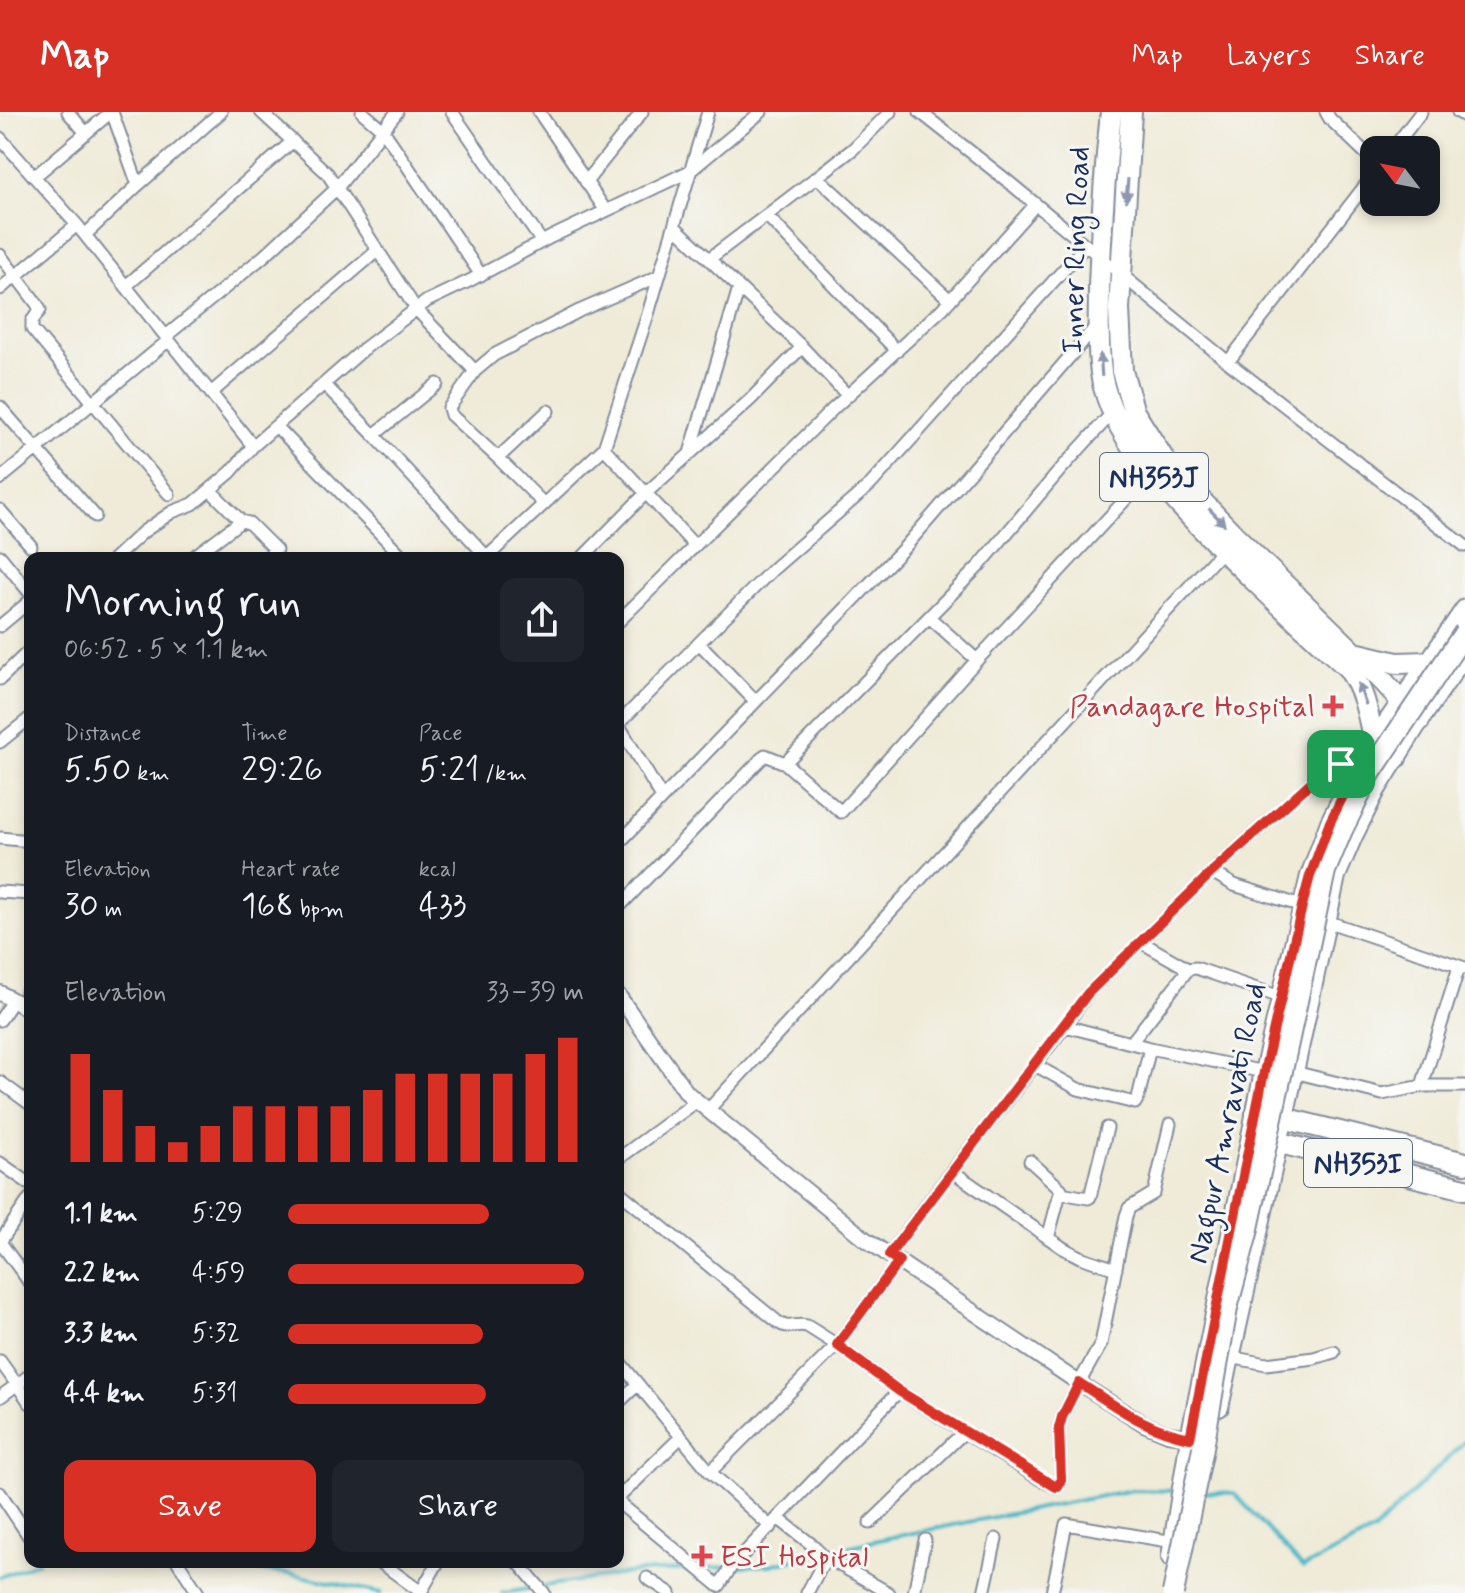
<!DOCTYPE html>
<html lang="en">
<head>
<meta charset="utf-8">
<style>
	:root { --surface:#171b24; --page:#20242c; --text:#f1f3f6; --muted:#9ea1a6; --accent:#d93025 }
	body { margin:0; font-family:Mynerve,sans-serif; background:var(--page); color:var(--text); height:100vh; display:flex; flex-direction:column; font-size:30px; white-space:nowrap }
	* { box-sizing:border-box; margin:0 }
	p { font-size:26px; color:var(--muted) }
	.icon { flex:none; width:44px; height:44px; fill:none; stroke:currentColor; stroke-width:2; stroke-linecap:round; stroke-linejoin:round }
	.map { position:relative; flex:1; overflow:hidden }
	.sheet { position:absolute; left:24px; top:440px; width:600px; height:1016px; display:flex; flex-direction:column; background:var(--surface); border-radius:16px; box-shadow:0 4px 12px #0003 }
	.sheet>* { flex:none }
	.needle { width:52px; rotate:302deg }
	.tools { position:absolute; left:1360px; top:24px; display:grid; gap:16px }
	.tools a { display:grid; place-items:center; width:80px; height:80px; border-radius:16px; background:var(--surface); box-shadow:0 4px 12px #0003; font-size:40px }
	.pin { position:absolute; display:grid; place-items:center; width:68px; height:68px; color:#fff; margin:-34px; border-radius:16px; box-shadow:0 4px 12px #0006 }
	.round { display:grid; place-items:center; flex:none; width:84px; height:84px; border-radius:16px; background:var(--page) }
	.headline { display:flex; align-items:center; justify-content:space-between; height:136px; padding:0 40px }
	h1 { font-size:44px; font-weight:600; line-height:60px }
	.metrics { display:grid; grid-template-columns:repeat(3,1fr); gap:12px; height:136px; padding:8px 40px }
	.metrics div { display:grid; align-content:center }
	.metrics b { font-size:34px; font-weight:600 }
	.metrics small { font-size:22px; font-weight:400 }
	.metrics p { font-size:22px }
	.chart { height:224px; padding:16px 40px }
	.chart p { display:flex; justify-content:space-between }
	.chart svg { width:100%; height:144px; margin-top:8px; stroke:var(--accent); stroke-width:6 }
	.button { display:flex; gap:16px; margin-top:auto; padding:16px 40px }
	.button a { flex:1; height:92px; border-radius:16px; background:var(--accent); color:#fff; font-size:32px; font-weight:600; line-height:92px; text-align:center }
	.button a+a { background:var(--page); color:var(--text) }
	ul { padding:0 40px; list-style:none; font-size:26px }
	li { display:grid; grid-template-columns:128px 96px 1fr; align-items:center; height:60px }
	li i { height:20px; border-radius:10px; background:var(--accent) }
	header { display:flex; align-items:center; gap:48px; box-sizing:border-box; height:112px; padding:0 40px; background:var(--accent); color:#fff }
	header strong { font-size:38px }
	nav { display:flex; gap:44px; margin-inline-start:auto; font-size:28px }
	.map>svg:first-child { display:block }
</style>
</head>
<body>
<header>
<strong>Map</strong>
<nav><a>Map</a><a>Layers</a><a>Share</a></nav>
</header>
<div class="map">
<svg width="1465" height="1481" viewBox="0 0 1465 1481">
	<rect width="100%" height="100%" fill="#f6f6f2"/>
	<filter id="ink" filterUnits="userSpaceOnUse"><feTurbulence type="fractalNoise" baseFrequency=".0125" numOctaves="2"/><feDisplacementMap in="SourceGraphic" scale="16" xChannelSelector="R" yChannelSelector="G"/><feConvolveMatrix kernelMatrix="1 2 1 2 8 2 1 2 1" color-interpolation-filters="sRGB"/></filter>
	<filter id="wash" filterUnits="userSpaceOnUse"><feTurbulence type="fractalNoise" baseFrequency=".006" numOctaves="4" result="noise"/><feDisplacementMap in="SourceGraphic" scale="32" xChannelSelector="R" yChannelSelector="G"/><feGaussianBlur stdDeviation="1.8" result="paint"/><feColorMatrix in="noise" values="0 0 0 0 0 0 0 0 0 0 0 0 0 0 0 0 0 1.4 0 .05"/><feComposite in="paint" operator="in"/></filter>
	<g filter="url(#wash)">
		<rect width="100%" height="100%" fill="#efebd8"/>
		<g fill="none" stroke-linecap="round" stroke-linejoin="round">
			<path stroke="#4bb7c7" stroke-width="4" d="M 1199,1380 L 1234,1381 L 1303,1456 L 1374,1419 L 1465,1329
				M 825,1440 L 892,1425 L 1132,1378 L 1178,1379
				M 183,1450 L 291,1462 L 381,1481
				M 702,1456 L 770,1453 L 816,1442
				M 0,1465 L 38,1450
				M 544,1474 L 638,1460 L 694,1457
				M 502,1481 L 535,1476"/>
		</g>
	</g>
	<g filter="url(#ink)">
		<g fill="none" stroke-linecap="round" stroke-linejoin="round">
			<g stroke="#858d9b" stroke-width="15">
				<path id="minor" d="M 68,0 L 86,21
					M 112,0 L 138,73
					M 362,0 L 383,18 L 481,163
					M 397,0 L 337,76 L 416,197 L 475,259
					M 452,0 L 542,130
					M 539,0 L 606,99
					M 920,0 L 1005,67 L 1228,250 L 1465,434
					M 1326,0 L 1330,7 L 1374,49
					M 1458,0 L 1465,4
					M 0,26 L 77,113
					M 1392,38 L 1421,0
					M 34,65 L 111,0
					M 817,65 L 853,37 L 890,0
					M 586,70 L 642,0
					M 767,104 L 897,239
					M 85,123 L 138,73 L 221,0
					M 0,143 L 37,192 L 40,198 L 32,209 L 32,217 L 169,382
					M 709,147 L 817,65 L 950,188
					M 126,174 L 293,29
					M 0,177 L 77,113 L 253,334 L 365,236 L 427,189 L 469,169 L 551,125 L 690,59 L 761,0
					M 166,224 L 264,144 L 337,76 L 327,61 L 261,0
					M 802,235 L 848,284
					M 1228,250 L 1374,62
					M 324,272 L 374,323 L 437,272
					M 211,281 L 377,139
					M 0,295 L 95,404
					M 1113,300 L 1061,357 L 980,453 L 785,651 L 841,700 L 977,548 L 1150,361
					M 276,314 L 404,446
					M 374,323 L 487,445
					M 604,336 L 694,433
					M 690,341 L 739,176
					M 498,346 L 548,299
					M 0,367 L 169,228
					M 210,378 L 241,409
					M 544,392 L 604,336 L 648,202 L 708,0
					M 0,398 L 31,434
					M 0,444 L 30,481
					M 115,446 L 143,420 L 172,400 L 193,392 L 231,360 L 253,334
					M 192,446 L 241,409 L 249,411 L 276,438 L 266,446
					M 486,446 L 544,392 L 498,346 L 451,303 L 449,296 L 475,259 L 494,243 L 579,199 L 659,164
					M 582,446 L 646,381 L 750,288 L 802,235 L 674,114
					M 929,505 L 977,548
					M 618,510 L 834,296 L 942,197 L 1036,92
					M 0,514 L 30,489
					M 699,531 L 755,589
					M 0,567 L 30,538
					M 618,612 L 773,457 L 871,372 L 1086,133
					M 618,612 L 662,686
					M 0,630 L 30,606
					M 0,726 L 30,729
					M 618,732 L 905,435 L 1098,212
					M 1212,760 L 1234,773 L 1302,794
					M 0,780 L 30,782
					M 618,796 L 765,643 L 785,651
					M 1326,809 L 1465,856
					M 1186,857 L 1196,856 L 1280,885
					M 22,894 L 30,870
					M 0,908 L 13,889
					M 1065,914 L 1088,881 L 1212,760 L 1319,663 C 1332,653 1340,652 1357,656
					M 1131,931 L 1186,860 L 1183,854 L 1141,830
					M 1035,953 L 1078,977 L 1135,991 L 1138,986 L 1150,936
					M 1294,960 L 1382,982 L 1422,974 L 1465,974
					M 0,970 L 30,992
					M 1422,974 L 1459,855
					M 708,998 L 1222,439
					M 618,1047 L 697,989
					M 1030,1049 L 1061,1077 L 1048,1126
					M 0,1051 L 30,1072
					M 952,1059 L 1063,1136 L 1080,1145 L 1116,1157
					M 618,1079 L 779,1211 C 789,1218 796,1211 807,1214 L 837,1233 L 899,1149
					M 1061,1081 L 1088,1086 L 1090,1085 L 1107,1016
					M 0,1130 L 30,1086
					M 0,1130 L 30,1171
					M 889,1143 L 952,1059 L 1065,914 L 1150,936 L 1264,960
					M 1230,1245 L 1266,1252 L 1314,1246 L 1334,1240
					M 618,1248 L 710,1360 L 771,1415
					M 0,1249 L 30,1291
					M 0,1285 L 30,1263
					M 618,1291 L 638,1272
					M 710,1360 L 837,1233 L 899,1279 L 1038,1366 L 1056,1375 L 1058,1375 L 1061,1368 L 1059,1316 L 1062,1305 L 1079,1271 L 1101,1232 L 1126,1104 L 1129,1096 L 1154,1081 L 1170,1012
					M 0,1381 L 30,1426
					M 618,1386 L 681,1325
					M 618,1390 L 719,1474 L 731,1455 L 899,1279
					M 779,1407 L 811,1432 L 828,1449
					M 870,1411 L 964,1320
					M 178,1450 L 198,1481
					M 380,1450 L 421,1480 L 438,1450
					M 518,1450 L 544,1481
					M 647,1466 L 670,1481
					M 807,1481 L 823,1451 L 828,1449 L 836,1451 L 889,1481
					M 914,1481 L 925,1428
					M 984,1481 L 996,1427
					M 1052,1481 L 1066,1412 L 1174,1430"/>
			</g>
			<g stroke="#858d9b" stroke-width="18">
				<path id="tertiary" d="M 0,881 L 30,898
					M 618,883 L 687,981 L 865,1127 L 1079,1271 L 1144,1312 L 1168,1322 L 1199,1326"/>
			</g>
			<g stroke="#858d9b" stroke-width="22">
				<path id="primary" d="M 1219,1295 L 1294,960 L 1336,764 L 1353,724 L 1376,678 L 1419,609 L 1465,542
					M 1171,1445 L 1190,1326 L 1264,960 L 1310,764 L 1330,710 L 1360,650 L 1465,497"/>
			</g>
			<g stroke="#858d9b" stroke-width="24">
				<path id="trunk" d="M 1111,0 C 1105,58 1101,117 1099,176 C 1099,204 1097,240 1102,267 C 1114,322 1153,364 1190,404 C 1240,457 1294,506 1348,556 C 1365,580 1368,602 1374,631 L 1396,646
					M 1131,0 L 1119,197 L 1122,259 L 1134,300 L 1168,354 L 1235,424 L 1384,570 L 1419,609
					M 1359,542 L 1397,551 L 1429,550
					M 1256,1002 L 1283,1006 L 1465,1051
					M 1252,1024 L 1465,1077"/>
			</g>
			<use href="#minor" stroke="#fff" stroke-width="11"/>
			<use href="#tertiary" stroke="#fff" stroke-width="14"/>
			<use href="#primary" stroke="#fff" stroke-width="18"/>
			<use href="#trunk" stroke="#fff" stroke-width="20"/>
			<g stroke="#858d9b" stroke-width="24" stroke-linecap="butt">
				<path id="trunk-bridge" d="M 1173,1481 L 1202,1341 L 1227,1196 L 1247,1121 L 1325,759 L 1342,718 L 1371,660 L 1465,520"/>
			</g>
			<use href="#trunk-bridge" stroke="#fff" stroke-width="20"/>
		</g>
		<defs><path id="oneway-solid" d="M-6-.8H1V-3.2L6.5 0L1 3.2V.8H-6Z" transform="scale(2)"/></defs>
		<g fill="#8d97ae">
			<use href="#oneway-solid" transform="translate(1127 78) rotate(95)"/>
			<use href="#oneway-solid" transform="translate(1101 253) rotate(-94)"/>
			<use href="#oneway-solid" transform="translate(1217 405) rotate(46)"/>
			<use href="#oneway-solid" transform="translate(1362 582) rotate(-110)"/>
		</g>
	</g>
	<g fill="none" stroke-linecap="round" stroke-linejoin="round" filter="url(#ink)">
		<g stroke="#fff" stroke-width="16">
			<path id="route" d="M 1341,652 L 1357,656 L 1330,710 L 1310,764 L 1302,794 L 1264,960 L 1190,1326 C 1146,1318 1116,1294 1079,1271 L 1062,1305 L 1059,1316 L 1061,1368 L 1058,1375 L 1056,1375 L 899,1279 L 837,1233 L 899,1149 L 889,1143 L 1088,881 L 1212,760 L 1319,663 L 1329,655 Z"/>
		</g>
		<use href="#route" stroke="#d93025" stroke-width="10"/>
	</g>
	<g fill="#e0444e" stroke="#f6f6f2" stroke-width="3">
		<path d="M1329 582h8v8h8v8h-8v8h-8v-8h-8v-8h8z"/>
		<path d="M698 1432h8v8h8v8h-8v8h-8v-8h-8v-8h8z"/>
	</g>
	<g text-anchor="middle" stroke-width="6" stroke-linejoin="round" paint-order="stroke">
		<g fill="#f6f6f2" stroke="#5d6b8a" stroke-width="2">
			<rect x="1100" y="341" width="108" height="48" rx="6"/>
			<rect x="1304" y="1027" width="108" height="48" rx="6"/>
		</g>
		<g font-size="28" font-weight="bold" fill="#1b2f5e">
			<text x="1154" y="375">NH353J</text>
			<text x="1358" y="1061">NH353I</text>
		</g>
		<g font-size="30" fill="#1b2f5e" stroke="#f6f6f2">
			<text transform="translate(1075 138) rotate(-88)" y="10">Inner Ring Road</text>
			<text transform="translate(1226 1011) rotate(-78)" y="10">Nagpur Amravati Road</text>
		</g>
		<g font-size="30" fill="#be3a42" stroke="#f6f6f2" text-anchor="end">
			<text x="1315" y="604">Pandagare Hospital</text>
			<text x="720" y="1454" text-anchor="start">ESI Hospital</text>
		</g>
	</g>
</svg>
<div class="tools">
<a><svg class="needle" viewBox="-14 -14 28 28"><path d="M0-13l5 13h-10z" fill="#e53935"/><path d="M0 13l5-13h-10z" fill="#9ea1a6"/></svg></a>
</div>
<div class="pin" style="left:1341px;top:652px;background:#1e9e55"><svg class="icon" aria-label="arrive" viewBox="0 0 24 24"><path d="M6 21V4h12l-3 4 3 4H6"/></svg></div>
<section class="sheet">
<div class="headline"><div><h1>Morning run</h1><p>06:52 · 5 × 1.1 km</p></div><a class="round"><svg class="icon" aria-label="share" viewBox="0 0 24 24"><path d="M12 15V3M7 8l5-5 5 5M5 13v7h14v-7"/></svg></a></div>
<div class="metrics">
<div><p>Distance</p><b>5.50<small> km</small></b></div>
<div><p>Time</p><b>29:26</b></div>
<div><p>Pace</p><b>5:21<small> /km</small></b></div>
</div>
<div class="metrics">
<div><p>Elevation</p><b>30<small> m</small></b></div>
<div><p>Heart rate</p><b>168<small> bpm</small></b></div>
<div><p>kcal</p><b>433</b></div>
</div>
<div class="chart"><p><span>Elevation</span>33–39 m</p>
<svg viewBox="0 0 160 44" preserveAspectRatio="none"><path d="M5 44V11M15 44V22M25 44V33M35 44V38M45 44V33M55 44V27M65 44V27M75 44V27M85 44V27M95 44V22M105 44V17M115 44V17M125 44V17M135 44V17M145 44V11M155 44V6"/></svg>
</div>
<ul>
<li><b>1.1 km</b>5:29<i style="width:68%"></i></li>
<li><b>2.2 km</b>4:59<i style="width:100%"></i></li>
<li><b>3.3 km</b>5:32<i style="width:66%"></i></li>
<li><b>4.4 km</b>5:31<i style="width:67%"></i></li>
</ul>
<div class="button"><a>Save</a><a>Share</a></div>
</section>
</div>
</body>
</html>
